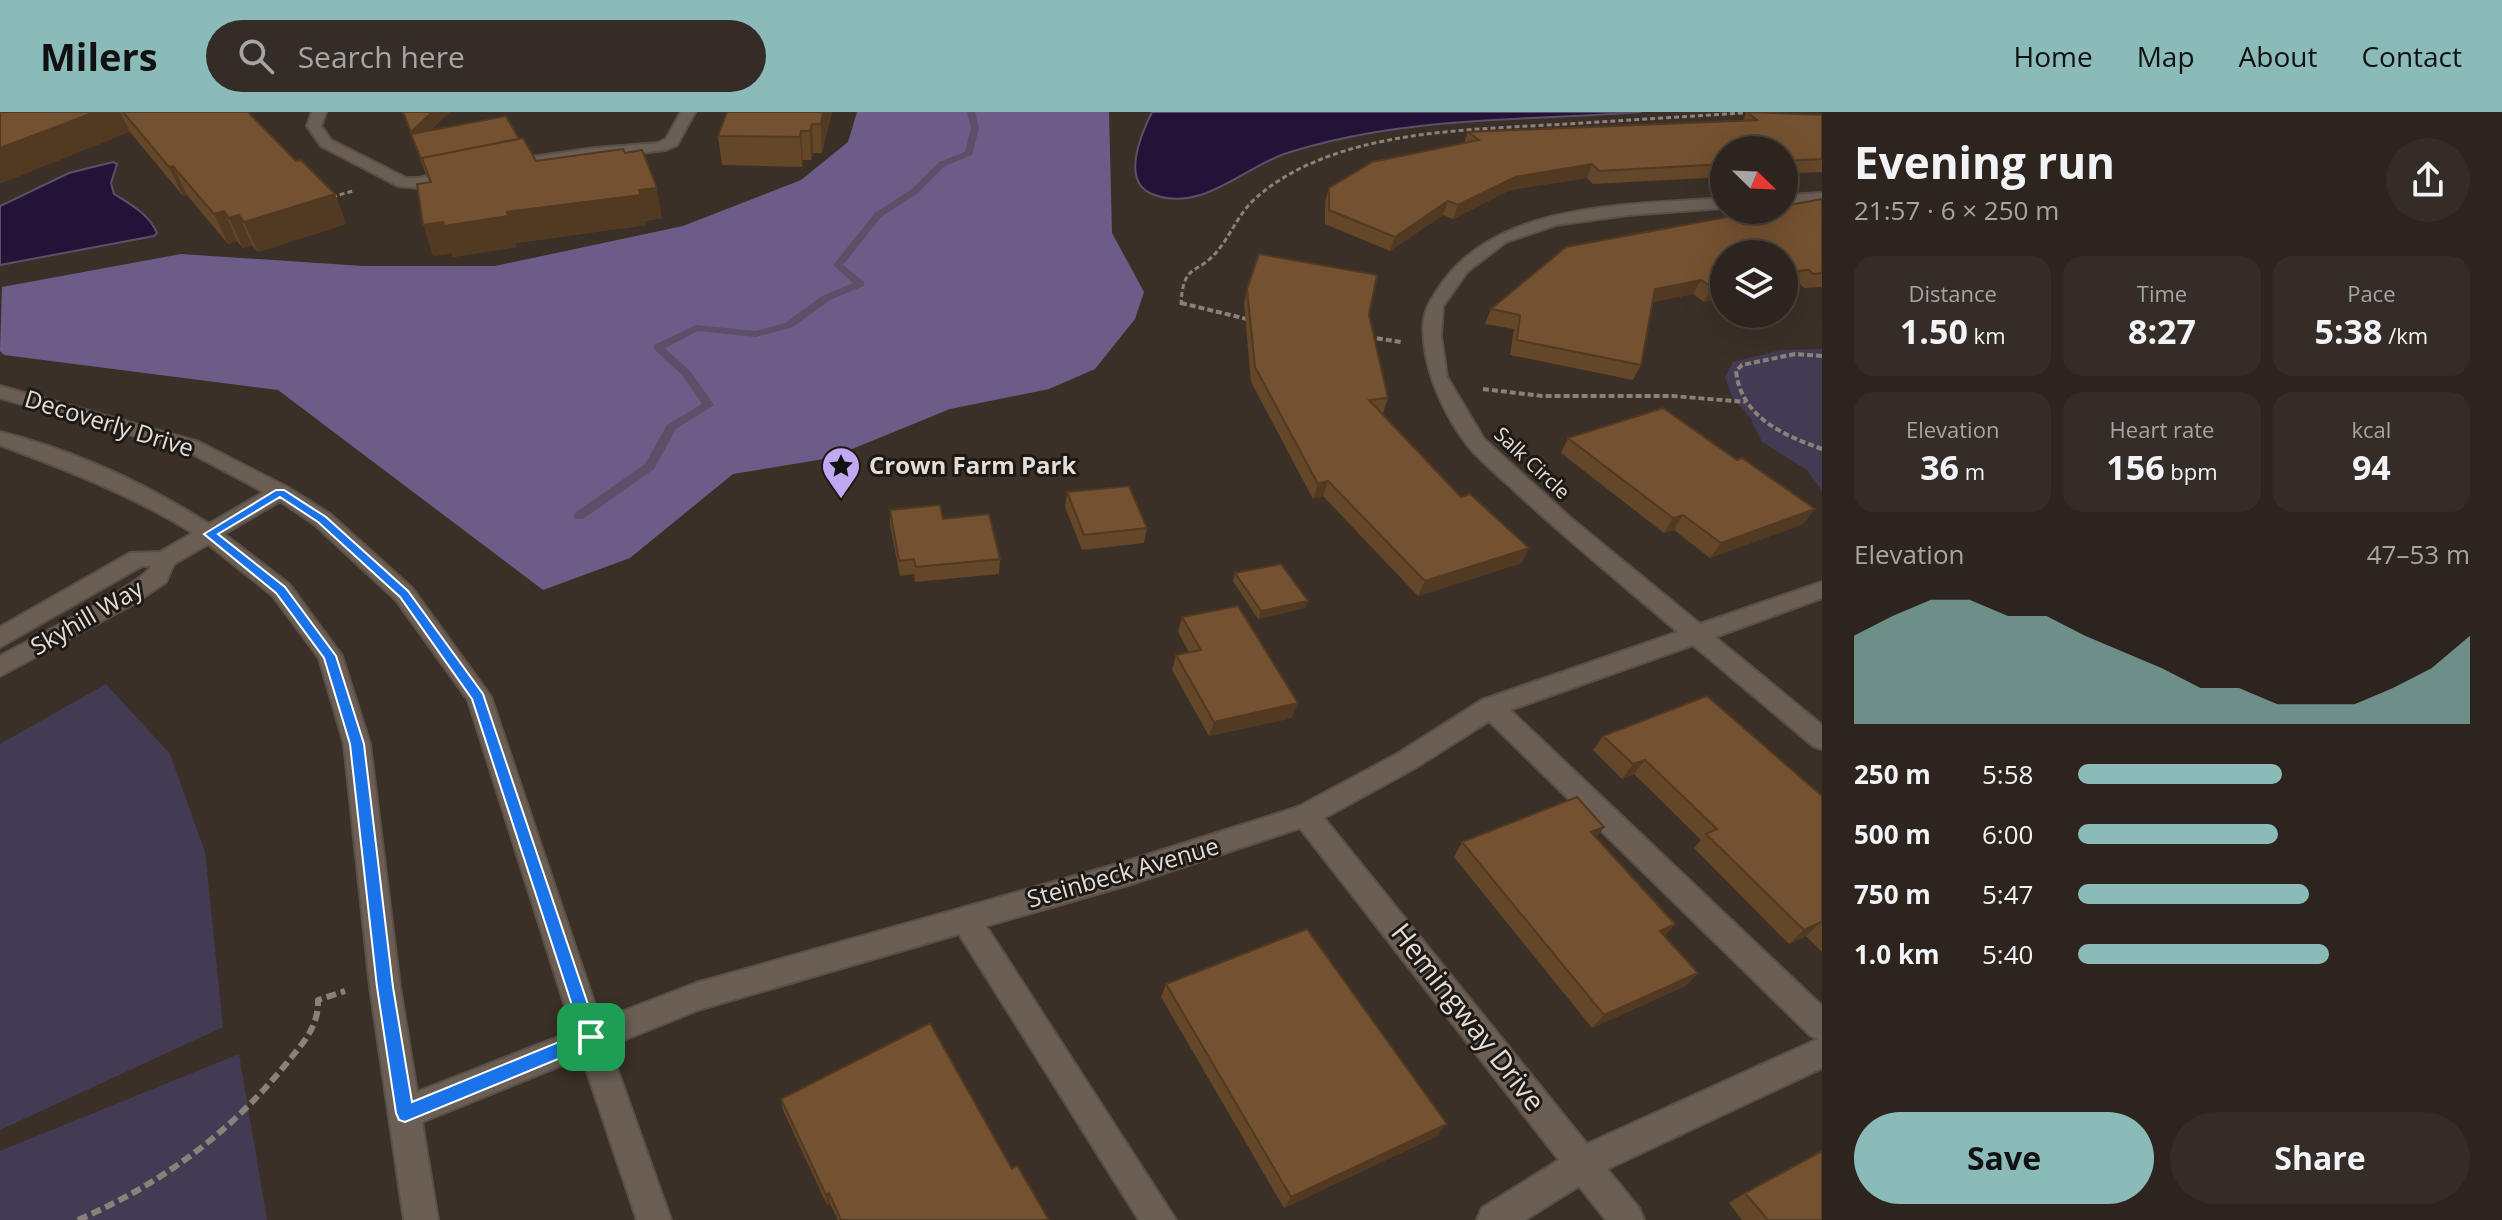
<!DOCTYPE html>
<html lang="en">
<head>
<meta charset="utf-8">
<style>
	:root { --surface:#2c241d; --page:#342c26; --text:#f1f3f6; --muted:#a6a4a4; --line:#48413b; --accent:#8bbbb9 }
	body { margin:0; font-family:"Open Sans",sans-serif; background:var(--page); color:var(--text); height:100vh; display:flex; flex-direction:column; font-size:30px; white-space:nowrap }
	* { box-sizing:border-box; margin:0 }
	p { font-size:26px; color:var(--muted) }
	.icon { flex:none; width:44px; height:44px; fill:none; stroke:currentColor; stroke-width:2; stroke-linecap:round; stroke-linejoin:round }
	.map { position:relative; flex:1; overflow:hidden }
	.drawer { display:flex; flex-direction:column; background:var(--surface); width:680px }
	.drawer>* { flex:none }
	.needle { width:52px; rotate:113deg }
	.fabs { position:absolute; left:1710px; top:24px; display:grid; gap:16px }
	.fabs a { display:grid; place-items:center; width:88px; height:88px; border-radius:50%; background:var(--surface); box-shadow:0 8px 32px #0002,0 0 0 2px var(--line); font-size:40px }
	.pin { position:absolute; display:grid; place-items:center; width:68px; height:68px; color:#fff; margin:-34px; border-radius:16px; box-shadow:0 4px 12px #0006 }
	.round { display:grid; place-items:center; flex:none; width:84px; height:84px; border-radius:42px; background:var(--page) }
	.overview { display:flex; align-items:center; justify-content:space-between; height:136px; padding:0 32px }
	h1 { font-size:44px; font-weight:700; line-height:60px }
	.stats { display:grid; grid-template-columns:repeat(3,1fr); gap:12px; height:136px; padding:8px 32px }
	.stats div { display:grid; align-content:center; border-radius:20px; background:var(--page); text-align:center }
	.stats b { font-size:34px; font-weight:700 }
	.stats small { font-size:22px; font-weight:400 }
	.stats p { font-size:22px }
	.chart { height:224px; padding:16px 32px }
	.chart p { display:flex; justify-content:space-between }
	.chart svg { width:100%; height:144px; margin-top:8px; fill:var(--accent); opacity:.7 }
	.button { display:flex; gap:16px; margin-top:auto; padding:16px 32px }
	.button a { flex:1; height:92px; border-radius:48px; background:var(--accent); color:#111; font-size:32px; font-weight:700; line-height:92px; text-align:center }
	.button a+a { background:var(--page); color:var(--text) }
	ul { padding:0 32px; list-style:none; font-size:26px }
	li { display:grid; grid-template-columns:128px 96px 1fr; align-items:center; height:60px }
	li i { height:20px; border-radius:10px; background:var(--accent) }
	header { display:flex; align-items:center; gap:48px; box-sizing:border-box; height:112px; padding:0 40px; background:var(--accent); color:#111 }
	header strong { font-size:38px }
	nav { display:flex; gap:44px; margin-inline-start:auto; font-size:28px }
	.search { width:560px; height:72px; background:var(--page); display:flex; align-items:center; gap:20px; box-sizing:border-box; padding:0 28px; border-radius:44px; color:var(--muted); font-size:30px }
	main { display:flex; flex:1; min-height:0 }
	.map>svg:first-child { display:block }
</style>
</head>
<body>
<header>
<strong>Milers</strong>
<div class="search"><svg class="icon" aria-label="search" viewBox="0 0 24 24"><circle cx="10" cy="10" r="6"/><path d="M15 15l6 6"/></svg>Search here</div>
<nav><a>Home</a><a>Map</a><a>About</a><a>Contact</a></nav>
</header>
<main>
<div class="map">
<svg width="1822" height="1108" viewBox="0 0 1822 1108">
	<rect width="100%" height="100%" fill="#3b3027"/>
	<path fill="#433b54" d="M 1822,237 L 1822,379 L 1807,358 L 1762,330 L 1750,305 L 1732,285 L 1725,265 L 1733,250 L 1780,238 Z
		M 106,572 L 170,642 L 205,740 L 223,915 L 0,1018 L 0,632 Z
		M 239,942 L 267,1108 L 0,1108 L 0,1039 Z"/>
	<path fill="#6b5d87" d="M 857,0 L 1109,0 L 1112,121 L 1144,180 L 1135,207 L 1095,257 L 1049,277 L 950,297 L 830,346 L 733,362 L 630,446 L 543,478 L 278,278 L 4,243 L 0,239 L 2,175 L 181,142 L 363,154 L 495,154 L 683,114 L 801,68 L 848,30 Z"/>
	<path fill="#221438" stroke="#5c5068" stroke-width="2" d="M 1152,0 L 1641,0 C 1522,9 1402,4 1287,41 C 1244,55 1201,102 1152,82 C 1120,69 1142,20 1152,0 Z
		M 113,50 L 117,52 L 111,71 L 114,82 C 130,92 149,102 157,121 L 154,124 L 0,153 L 0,94 L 69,61 Z"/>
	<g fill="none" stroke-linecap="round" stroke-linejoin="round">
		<path fill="#5c5068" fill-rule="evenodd" d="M 967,0 L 975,0 L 979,15 L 972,43 L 945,54 L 918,81 L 881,105 L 843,153 L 864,170 L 864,174 L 830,188 L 793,215 L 756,225 L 698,219 L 665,236 L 691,260 L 714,293 L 676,317 L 654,357 L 583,407 L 575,407 L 573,404 L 575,401 L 645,352 L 667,313 L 702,292 L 683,264 L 654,237 L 654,233 L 696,213 L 756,219 L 785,211 L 822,184 L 853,171 L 833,153 L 875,101 L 912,77 L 939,50 L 965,40 L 971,15 Z"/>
		<g stroke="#584f47" stroke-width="4">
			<path id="minor" d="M 312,0 L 326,0 L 321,14 L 331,28 L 406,66 L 419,66 L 459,56 L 467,61 L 419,76 L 398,74 L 321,34 L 307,14 Z
				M 681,0 L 695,0 L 677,33 L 666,38 L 503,57 L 496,53 L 503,49 L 595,36 L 658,31 L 666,27 Z
				M 1822,81 L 1822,91 L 1784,93 L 1784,83 Z
				M 1724,86 L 1724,96 L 1628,103 L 1556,113 L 1506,130 L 1467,160 L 1443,194 L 1441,224 L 1447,265 L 1484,327 L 1572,407 L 1700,512 L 1822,470 L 1822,486 L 1715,525 L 1822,613 L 1822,637 L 1813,634 L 1693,533 L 1510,598 L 1822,894 L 1822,956 L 1607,1057 L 1639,1096 L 1644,1108 L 1606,1108 L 1579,1074 L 1525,1108 L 1477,1108 L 1482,1096 L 1559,1048 L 1300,716 L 1128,773 L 986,814 L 1176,1108 L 1139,1108 L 959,822 L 698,898 L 609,934 L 671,1108 L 637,1108 L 582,945 L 422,1010 L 438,1108 L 404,1108 L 370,875 L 344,632 L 319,546 L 273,484 L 208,432 L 174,452 L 166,470 L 135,491 L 0,564 L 0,544 C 24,531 144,472 151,454 L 142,454 L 0,535 L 0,515 L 130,441 L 160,440 L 193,421 C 132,383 67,358 0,333 L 0,320 C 73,338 146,372 209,412 L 264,380 L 185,338 L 0,286 L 0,274 L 199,330 L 287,375 L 330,402 L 412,476 L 491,585 L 600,908 L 696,871 L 1128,749 L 1298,695 L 1397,642 L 1482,588 L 1678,520 C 1624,474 1569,429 1517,381 C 1502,366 1483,352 1469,335 C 1448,309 1429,269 1425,237 C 1420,205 1425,195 1443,170 C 1501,89 1634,93 1724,86 ZM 280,389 L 314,412 L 396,488 L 468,588 L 573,919 L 417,980 L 400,875 L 370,632 L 342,544 L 289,472 L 224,422 ZM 1489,609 L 1811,924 L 1818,927 L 1587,1032 L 1324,706 L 1415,656 Z"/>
		</g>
		<path stroke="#8a8179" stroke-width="3" stroke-dasharray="5 3" stroke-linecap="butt" d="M 332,85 L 353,79
			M 1181,193 C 1183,148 1198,165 1219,137 C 1233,119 1240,99 1258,84 C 1337,17 1469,18 1566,12 C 1631,8 1695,4 1760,0"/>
		<path stroke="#8a8179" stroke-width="4" stroke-dasharray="6 3" stroke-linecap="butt" d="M 1181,191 L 1251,208
			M 1368,225 L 1401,230
			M 1822,244 L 1795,242 L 1742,253 L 1736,259 C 1741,305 1783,323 1822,337
			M 1483,277 L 1542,284 L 1673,284 L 1745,290"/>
		<path stroke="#8a8179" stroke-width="6" stroke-dasharray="10 5" stroke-linecap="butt" d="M 78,1108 C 161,1072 229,1022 286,952 C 302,932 319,915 318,888 L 345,879"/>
		<use href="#minor" fill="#6b5f55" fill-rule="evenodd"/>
	</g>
	<path fill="#644629" d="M 0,0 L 248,0 L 296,49 L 335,82 L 346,112 L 258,140 L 252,133 L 243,136 L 237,129 L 228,132 L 187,83 L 183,84 L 130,20 Z
		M 402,0 L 450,0 L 431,18 L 519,27 L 536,49 L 625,41 L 662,106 L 645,109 L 646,113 L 516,131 L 516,135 L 453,145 L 452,141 L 433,144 L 429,70 Z
		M 727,0 L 832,0 L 822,41 L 813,41 L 811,48 L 803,48 L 802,55 L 722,53 L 718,24 Z
		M 1747,0 L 1822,3 L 1822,60 L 1784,62 L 1784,38 L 1724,38 L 1724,65 L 1593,72 L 1587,66 L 1510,78 L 1453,107 L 1443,103 L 1390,139 L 1325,112 L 1325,90 L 1329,76 L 1464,31 L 1468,20 L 1743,8 Z
		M 1822,87 L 1822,175 L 1804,176 L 1800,172 L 1784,174 L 1784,142 L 1724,185 L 1704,190 L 1693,182 L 1653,190 L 1641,253 L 1633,268 L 1510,243 L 1514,217 L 1485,212 L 1491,197 Z
		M 1247,177 L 1369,203 L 1388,286 L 1383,301 L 1381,301 L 1522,451 L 1418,484 L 1323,384 L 1313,387 L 1251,270 L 1244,192 Z
		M 1568,326 L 1803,412 L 1710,446 L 1674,418 L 1664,421 L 1561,341 Z
		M 1067,380 L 1147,416 L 1144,431 L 1082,438 L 1065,395 Z
		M 890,398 L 943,407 L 1000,447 L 999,462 L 915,470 L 914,462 L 900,464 L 890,413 Z
		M 1235,461 L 1308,489 L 1305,496 L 1258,507 L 1233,469 Z
		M 1182,505 L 1292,606 L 1209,624 L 1172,558 L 1176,543 L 1189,540 L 1178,520 Z
		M 1603,624 L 1822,684 L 1822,840 L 1806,824 L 1789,832 L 1694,736 L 1701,728 L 1634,662 L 1622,667 L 1593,638 Z
		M 1604,715 L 1596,726 L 1675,812 L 1664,824 L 1698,861 L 1685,874 L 1592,916 L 1454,745 L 1462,730 Z
		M 1166,872 L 1437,1024 L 1284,1096 L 1161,885 Z
		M 781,987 L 1012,1057 L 1049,1108 L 838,1108 L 830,1092 L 827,1093 L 783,998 Z
		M 1745,1081 L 1822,1108 L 1742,1108 L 1729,1091 Z"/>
	<path fill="#513922" d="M 95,0 L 120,0 L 130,20 L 0,72 L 0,36 Z
		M 432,0 L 450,0 L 415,33 L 411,22 L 415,33 L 411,20 Z
		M 823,0 L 832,0 L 822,41 L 821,12 Z
		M 812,12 L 813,41 L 811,48 L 810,19 Z
		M 801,19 L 803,48 L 802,55 L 800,25 Z
		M 1592,52 L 1587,66 L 1510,78 L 1453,107 L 1458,93 L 1515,65 Z
		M 173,54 L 187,83 L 183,84 L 169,55 Z
		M 657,76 L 662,106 L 645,109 L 646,113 L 516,131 L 516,135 L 453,145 L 452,141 L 433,144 L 423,113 Z
		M 335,82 L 346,112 L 258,140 L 244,110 Z
		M 1448,89 L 1443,103 L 1390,139 L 1395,125 Z
		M 224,99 L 237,129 L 228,132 L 214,102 Z
		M 239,103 L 252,133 L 243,136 L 229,106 Z
		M 1701,168 L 1693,182 L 1648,191 L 1655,177 Z
		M 1724,173 L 1724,185 L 1704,190 L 1712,175 Z
		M 1328,369 L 1323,384 L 1313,387 L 1318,372 Z
		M 1815,397 L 1803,412 L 1710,446 L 1721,431 Z
		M 1683,403 L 1674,418 L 1664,421 L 1673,406 Z
		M 1529,436 L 1522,451 L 1418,484 L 1425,469 Z
		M 1308,489 L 1305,496 L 1258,507 L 1261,499 Z
		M 1298,591 L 1292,606 L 1209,624 L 1214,610 Z
		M 1645,648 L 1634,662 L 1622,667 L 1633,652 Z
		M 1604,715 L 1594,729 L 1591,720 Z
		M 1821,810 L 1806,824 L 1789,832 L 1804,818 Z
		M 1675,812 L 1662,825 L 1660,819 Z
		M 1698,861 L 1685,874 L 1592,916 L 1604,903 Z
		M 1447,1012 L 1437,1024 L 1284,1096 L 1291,1085 Z
		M 829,1081 L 830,1092 L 827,1093 L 826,1083 Z"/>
	<path fill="#745130" stroke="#513922" stroke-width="2" d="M 0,0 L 95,0 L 0,36 Z
		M 123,0 L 248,0 L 296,49 L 301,48 L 335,82 L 244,110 L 239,103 L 229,106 L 224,99 L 214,102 L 173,54 L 169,55 Z
		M 403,0 L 432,0 L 411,20 Z
		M 727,0 L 823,0 L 821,12 L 812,12 L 810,19 L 801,19 L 800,25 L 718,24 Z
		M 1747,0 L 1822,3 L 1822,47 L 1784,49 L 1784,38 L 1724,38 L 1724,52 L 1599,59 L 1592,52 L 1515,65 L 1458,93 L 1448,89 L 1395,125 L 1329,98 L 1329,76 L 1372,50 L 1479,28 L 1468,20 L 1757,8 Z
		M 506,4 L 519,27 L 422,46 L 422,47 L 421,47 L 411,22 Z
		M 523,26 L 536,49 L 623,37 L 625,41 L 642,38 L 657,76 L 639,78 L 641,83 L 507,100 L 508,104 L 444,114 L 443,110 L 423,113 L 417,72 L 431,70 L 422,46 Z
		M 1822,87 L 1822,161 L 1813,162 L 1809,158 L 1784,160 L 1784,142 L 1724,142 L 1724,173 L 1712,175 L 1701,168 L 1655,177 L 1641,253 L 1517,228 L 1520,203 L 1491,197 L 1566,135 L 1765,98 L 1784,98 L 1784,94 Z
		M 1259,142 L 1377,163 L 1369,203 L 1388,286 L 1369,288 L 1461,385 L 1470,382 L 1529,436 L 1425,469 L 1328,369 L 1318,372 L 1255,255 L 1247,177 Z
		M 1663,296 L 1737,348 L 1742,346 L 1815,397 L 1721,431 L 1683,403 L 1673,406 L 1568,326 Z
		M 1129,374 L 1147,416 L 1084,423 L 1067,380 Z
		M 940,393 L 943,407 L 989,402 L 1000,447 L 916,455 L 914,447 L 899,449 L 890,398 Z
		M 1281,452 L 1308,489 L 1261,499 L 1235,461 Z
		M 1238,494 L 1298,591 L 1214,610 L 1176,543 L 1201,538 L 1182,505 Z
		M 1707,584 L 1822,684 L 1822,811 L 1821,810 L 1804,818 L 1706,722 L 1717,717 L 1645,648 L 1633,652 L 1603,624 Z
		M 1577,685 L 1604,715 L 1591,720 L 1675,812 L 1660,819 L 1698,861 L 1604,903 L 1462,730 Z
		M 1307,817 L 1447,1012 L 1291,1085 L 1166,872 Z
		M 930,911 L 1012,1057 L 1017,1053 L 1049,1108 L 841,1108 L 829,1081 L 826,1083 L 781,987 Z
		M 1822,1039 L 1822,1108 L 1768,1108 L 1745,1081 Z"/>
	<path fill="#1a73e8" stroke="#fff" stroke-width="2" fill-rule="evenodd" d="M 276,378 L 284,378 L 326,405 L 408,479 L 483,582 L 599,925 L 597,931 L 405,1010 L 399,1008 L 396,1001 L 377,875 L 350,632 L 324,546 L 276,481 L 204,422 ZM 280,385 L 318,410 L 400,485 L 472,587 L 581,921 L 412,990 L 393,875 L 364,632 L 336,544 L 285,475 L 218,422 Z"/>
	<defs>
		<g id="sight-pin" transform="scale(2)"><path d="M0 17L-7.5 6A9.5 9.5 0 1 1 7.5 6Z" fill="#c1a8f3" stroke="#1e1915"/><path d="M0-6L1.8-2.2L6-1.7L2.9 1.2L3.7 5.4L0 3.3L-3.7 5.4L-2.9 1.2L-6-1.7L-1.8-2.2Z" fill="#111"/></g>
	</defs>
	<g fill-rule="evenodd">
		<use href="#sight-pin" x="841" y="354"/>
	</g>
	<g text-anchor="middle" stroke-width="6" stroke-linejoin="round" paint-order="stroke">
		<g font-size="20" fill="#e4ddd7" stroke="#1e1915">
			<text transform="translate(1532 351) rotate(43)" y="7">Salk Circle</text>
		</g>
		<g font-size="24" fill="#e4ddd7" stroke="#1e1915">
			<text transform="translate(109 312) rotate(17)" y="8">Decoverly Drive</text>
			<text transform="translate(87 506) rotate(-30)" y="8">Skyhill Way</text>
			<text transform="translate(1123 761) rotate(-16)" y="8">Steinbeck Avenue</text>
		</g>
		<g font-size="24" font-weight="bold" fill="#e4ddd7" stroke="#1e1915" text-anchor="start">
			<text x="869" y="362">Crown Farm Park</text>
		</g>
		<g font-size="28" fill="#e4ddd7" stroke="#1e1915">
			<text transform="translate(1468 905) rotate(52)" y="10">Hemingway Drive</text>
		</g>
	</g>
</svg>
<div class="fabs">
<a><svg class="needle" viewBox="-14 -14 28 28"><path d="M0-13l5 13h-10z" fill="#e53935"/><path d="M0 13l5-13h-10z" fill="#a6a4a4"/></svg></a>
<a><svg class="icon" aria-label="layers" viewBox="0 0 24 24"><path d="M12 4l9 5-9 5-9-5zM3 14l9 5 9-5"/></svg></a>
</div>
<div class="pin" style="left:591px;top:925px;background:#1e9e55"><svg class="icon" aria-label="arrive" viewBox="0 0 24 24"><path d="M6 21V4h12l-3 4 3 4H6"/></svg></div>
</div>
<section class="drawer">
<div class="overview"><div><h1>Evening run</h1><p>21:57 · 6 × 250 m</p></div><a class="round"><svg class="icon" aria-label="share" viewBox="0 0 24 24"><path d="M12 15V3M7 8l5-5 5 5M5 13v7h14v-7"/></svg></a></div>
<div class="stats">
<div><p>Distance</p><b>1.50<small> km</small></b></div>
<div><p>Time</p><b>8:27</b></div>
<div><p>Pace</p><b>5:38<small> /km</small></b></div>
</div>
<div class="stats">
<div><p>Elevation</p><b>36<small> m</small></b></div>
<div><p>Heart rate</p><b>156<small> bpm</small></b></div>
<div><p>kcal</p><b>94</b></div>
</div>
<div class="chart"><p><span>Elevation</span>47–53 m</p>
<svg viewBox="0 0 160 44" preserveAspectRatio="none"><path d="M0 44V17L10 11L20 6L30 6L40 11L50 11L60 17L70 22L80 27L90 33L100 33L110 38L120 38L130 38L140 33L150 27L160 17V44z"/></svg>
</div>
<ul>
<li><b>250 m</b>5:58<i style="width:52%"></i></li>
<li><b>500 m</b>6:00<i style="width:51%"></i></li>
<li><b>750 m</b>5:47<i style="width:59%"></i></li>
<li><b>1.0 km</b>5:40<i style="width:64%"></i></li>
</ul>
<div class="button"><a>Save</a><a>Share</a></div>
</section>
</main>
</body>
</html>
